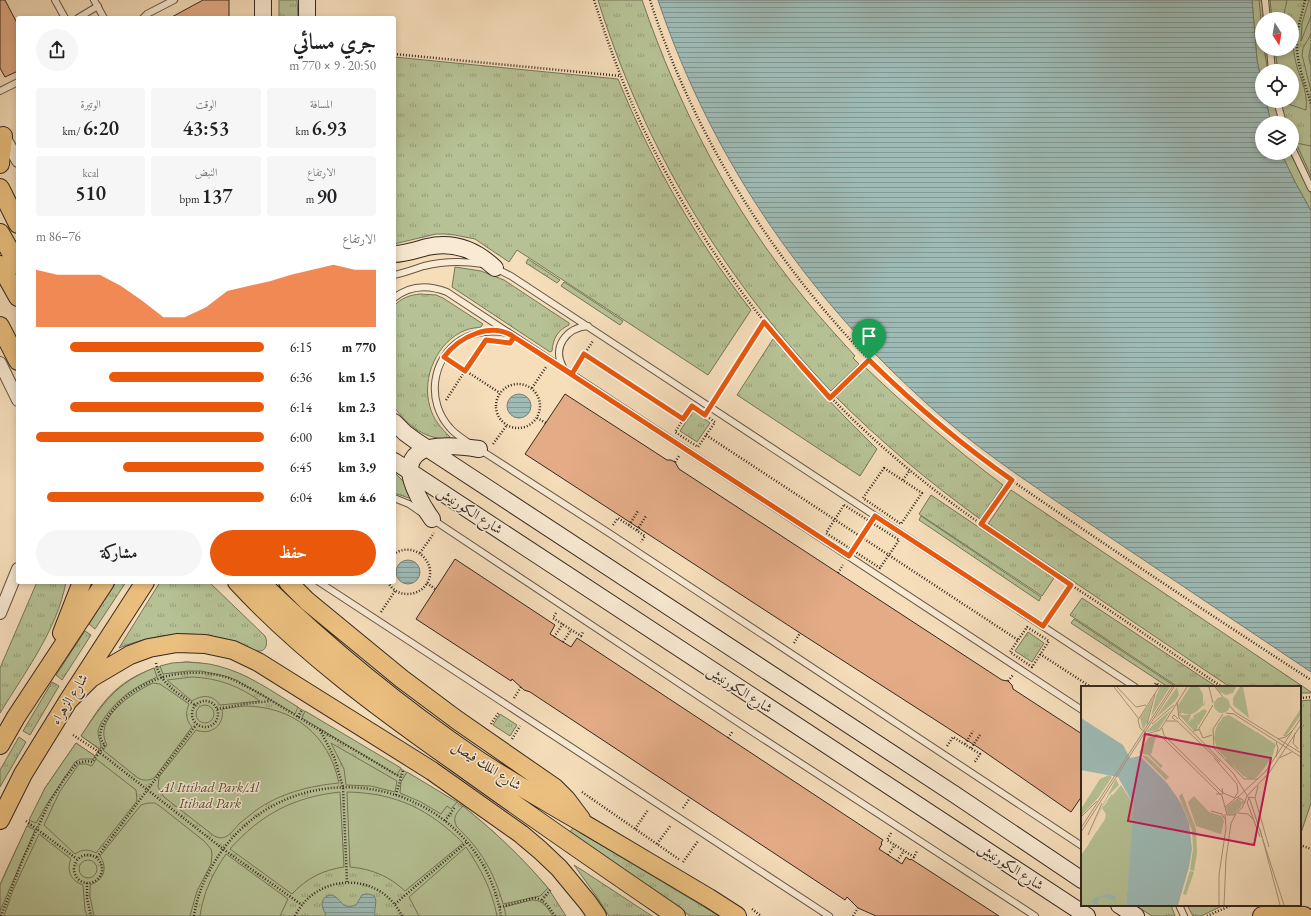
<!DOCTYPE html>
<html lang="ar">
<head>
<meta charset="utf-8">
<style>
	:root { --surface:#fff; --page:#f6f6f6; --text:#202124; --muted:#757577; --accent:#ea580c }
	body { margin:0; font-family:"EB Garamond",Amiri,serif; background:var(--page); color:var(--text); direction:rtl; height:100vh; display:flex; flex-direction:column; font-size:15px; white-space:nowrap }
	* { box-sizing:border-box; margin:0 }
	p { font-size:13px; color:var(--muted) }
	.icon { flex:none; width:22px; height:22px; fill:none; stroke:currentColor; stroke-width:2; stroke-linecap:round; stroke-linejoin:round }
	.map { position:relative; flex:1; overflow:hidden; direction:ltr }
	.side { position:absolute; left:16px; top:16px; width:380px; height:568px; display:flex; flex-direction:column; background:var(--surface); border-radius:4px; box-shadow:0 2px 6px #0003; direction:rtl }
	.side>* { flex:none }
	.needle { width:26px; rotate:169deg }
	.tools { position:absolute; left:1255px; top:12px; display:grid; gap:8px }
	.tools a { display:grid; place-items:center; width:44px; height:44px; border-radius:50%; background:var(--surface); box-shadow:0 2px 6px #0003; font-size:20px }
	.pin { position:absolute; display:grid; place-items:center; width:34px; height:34px; color:#fff; margin:-41px -17px; border-radius:50% 50% 50% 0; rotate:-45deg; box-shadow:0 0 4px #0007 }
	.pin .icon { rotate:45deg }
	.round { display:grid; place-items:center; flex:none; width:42px; height:42px; border-radius:21px; background:var(--page) }
	.head { display:flex; align-items:center; justify-content:space-between; height:68px; padding:0 20px }
	h1 { font-size:22px; font-weight:600; line-height:30px }
	.stats { display:grid; grid-template-columns:repeat(3,1fr); gap:6px; height:68px; padding:4px 20px }
	.stats div { display:grid; align-content:center; border-radius:4px; background:var(--page); text-align:center }
	.stats b { font-size:20px; font-weight:600 }
	.stats small { font-size:11px; font-weight:400 }
	.stats p { font-size:11px }
	.chart { height:112px; padding:8px 20px }
	.chart p { display:flex; justify-content:space-between }
	.chart svg { width:100%; height:72px; margin-top:4px; fill:var(--accent); opacity:.7 }
	.action { display:flex; gap:8px; margin-top:auto; padding:8px 20px }
	.action a { flex:1; height:46px; border-radius:24px; background:var(--accent); color:#fff; font-size:16px; font-weight:600; line-height:46px; text-align:center }
	.action a+a { background:var(--page); color:var(--text) }
	ul { padding:0 20px; list-style:none; font-size:13px }
	li { display:grid; grid-template-columns:64px 48px 1fr; align-items:center; height:30px }
	li i { height:10px; border-radius:5px; background:var(--accent) }
	.map>svg:first-child { display:block }
</style>
</head>
<body>
<div class="map">
<svg width="1311" height="916" viewBox="0 0 1311 916">
	<defs>
		<pattern id="grass-tufts" width="24" height="20" patternUnits="userSpaceOnUse"><rect width="24" height="20" fill="#b6c295"/><path d="M3 7l-1-3M5 7V3M7 7l1-3M15 17l-1-3M17 17v-4M19 17l1-3" fill="none" stroke="#959e79"/></pattern>
		<pattern id="water-rules" width="6" height="5" patternUnits="userSpaceOnUse"><rect width="6" height="5" fill="#9ebbb6"/><path d="M0 2.5h6" fill="none" stroke="#829893"/></pattern>
	</defs>
	<rect width="100%" height="100%" fill="#f6debb"/>
	<filter id="stains"><feTurbulence type="fractalNoise" baseFrequency=".005" numOctaves="4"/><feColorMatrix values="0 0 0 0 .2 0 0 0 0 .09 0 0 0 0 .02 0 0 0 .5 -.17"/></filter>
	<radialGradient id="worn" r=".72"><stop offset=".6" stop-color="#630" stop-opacity="0"/><stop offset="1" stop-color="#630" stop-opacity=".3"/></radialGradient>
	<path fill="url(#grass-tufts)" stroke="#76755a" fill-rule="evenodd" d="M 279,0 L 297,0 L 298,18 L 279,18 Z
		M 598,0 L 642,0 C 680,110 731,209 805,299 C 821,319 838,337 855,356 L 853,358 L 859,364 L 831,391 C 725,281 643,146 598,0 Z
		M 1252,0 L 1311,0 L 1311,211 L 1281,153 L 1292,153 L 1292,123 L 1271,123 L 1266,101 L 1292,101 L 1292,71 L 1262,71 L 1262,84 L 1256,46 ZM 1262,19 L 1292,19 L 1292,49 L 1262,49 Z
		M 394,57 L 618,79 C 653,164 694,237 751,310 L 708,375 L 517,250 L 509,262 L 475,239 L 455,235 L 445,234 L 436,234 L 394,244 Z
		M 528,259 L 560,280 L 557,283 L 526,263 Z
		M 455,267 L 481,271 L 504,280 L 569,323 L 569,325 C 558,330 553,338 552,351 L 550,352 L 452,287 Z
		M 564,282 L 623,321 L 620,325 L 561,286 Z
		M 420,294 L 436,295 L 443,298 L 483,324 L 481,327 C 476,328 471,328 466,330 C 437,341 421,378 430,407 C 433,419 441,428 450,437 L 450,439 C 426,440 408,426 394,407 L 394,306 C 401,298 410,295 420,294 Z
		M 773,339 C 806,377 841,414 877,449 L 860,476 L 737,395 Z
		M 866,368 C 910,410 955,449 1003,485 L 980,519 C 929,482 881,442 836,397 Z
		M 693,411 L 710,423 L 697,442 L 680,431 Z
		M 394,472 L 406,484 L 411,498 L 409,498 L 394,493 Z
		M 1011,490 L 1311,692 L 1311,693 L 1300,693 L 1300,687 L 1230,687 L 988,524 Z
		M 931,495 L 1054,578 L 1042,596 L 919,514 Z
		M 921,516 L 1041,597 L 1039,601 L 919,520 Z
		M 37,582 L 66,582 C 57,630 25,672 0,713 L 0,668 Z
		M 116,582 L 126,582 L 95,629 L 89,624 Z
		M 160,582 L 209,582 L 265,636 C 268,642 267,652 258,651 C 253,651 248,647 244,645 C 238,643 232,641 226,639 C 189,630 154,634 119,648 Z
		M 1082,598 L 1217,687 L 1178,687 L 1070,615 Z
		M 1074,619 L 1176,687 L 1168,687 L 1071,623 Z
		M 85,631 L 91,635 L 62,680 L 56,675 Z
		M 1028,632 L 1044,643 L 1032,662 L 1015,651 Z
		M 187,662 C 209,663 227,668 247,677 L 463,806 L 496,834 L 529,867 L 548,888 L 566,916 L 0,916 L 0,885 L 6,871 L 45,788 L 76,743 L 95,756 L 99,749 L 81,736 C 89,724 96,711 106,700 C 126,676 157,664 187,662 Z
		M 52,682 L 59,686 L 30,735 L 23,731 Z
		M 1311,700 L 1311,803 L 1300,836 L 1300,701 Z
		M 500,714 L 517,725 L 510,736 L 493,725 Z
		M 19,737 L 26,742 L 0,787 L 0,770 Z
		M 573,828 L 699,904 L 719,916 L 690,916 L 570,832 Z
		M 574,865 L 585,872 L 652,916 L 609,916 L 597,897 Z
		M 1135,905 L 1171,905 L 1175,916 L 1152,916 Z
		M 1187,905 L 1224,905 L 1201,916 L 1193,916 Z"/>
	<path fill="#b6c295" stroke="#76755a" d="M 1252,0 L 1259,0 C 1261,16 1262,32 1262,49 L 1264,49 L 1268,71 L 1262,71 L 1262,84 L 1257,60 Z
		M 1270,0 L 1287,0 L 1283,19 L 1272,19 Z
		M 1309,0 L 1311,0 L 1311,16 L 1301,41 L 1302,23 Z
		M 1292,23 L 1294,24 C 1292,39 1293,53 1297,67 C 1302,82 1308,94 1306,110 L 1285,103 L 1286,101 L 1292,101 L 1292,71 L 1278,71 L 1275,49 L 1292,49 Z
		M 1311,34 C 1311,38 1311,42 1311,45 C 1310,52 1307,58 1311,65 L 1311,91 L 1302,55 L 1303,48 Z
		M 1296,143 L 1311,146 L 1311,176 Z
		M 1281,153 L 1290,153 L 1311,194 L 1311,211 L 1295,182 Z
		M 187,662 C 198,663 208,663 218,666 C 247,673 273,692 298,707 L 295,714 L 236,680 L 225,676 L 201,671 L 188,671 L 163,674 L 160,666 L 172,663 Z
		M 154,668 L 157,677 C 136,686 118,698 105,717 C 102,721 99,726 98,731 C 98,736 100,741 101,746 L 100,749 L 81,736 C 103,703 116,683 154,668 Z
		M 192,677 C 218,678 239,686 260,701 L 220,705 C 213,695 203,694 192,701 L 167,680 Z
		M 153,683 L 160,684 L 189,704 C 185,713 186,720 192,727 L 155,777 C 150,781 144,781 138,778 L 103,750 L 107,745 C 92,719 133,692 153,683 Z
		M196 714a9 9 0 1 1 18 0a9 9 0 1 1-18 0Z
		M 244,706 C 293,706 329,735 339,783 C 309,786 280,793 255,811 C 250,815 245,819 240,823 C 236,827 232,833 227,836 C 222,839 217,838 213,835 L 164,797 L 158,787 L 159,777 L 196,730 C 211,736 225,725 222,709 Z
		M 305,711 L 401,768 L 397,775 L 302,718 Z
		M 76,743 L 95,756 L 93,759 L 81,759 L 75,762 L 47,804 L 36,823 L 29,820 L 45,788 Z
		M 331,743 L 397,781 L 395,792 L 371,786 L 346,785 L 344,769 Z
		M 96,759 L 136,790 L 137,801 L 96,853 C 89,849 82,849 75,854 L 44,825 L 60,791 L 79,764 L 86,764 L 92,766 Z
		M 407,772 L 457,802 L 451,809 L 447,806 L 441,814 L 421,802 L 400,793 L 401,782 Z
		M 340,792 L 344,867 C 323,870 307,878 292,894 L 230,849 C 261,814 294,797 340,792 Z
		M 347,792 C 396,793 429,809 463,843 L 405,891 C 389,876 372,869 350,867 Z
		M 148,803 L 155,803 L 161,807 L 204,841 L 211,849 L 212,854 L 211,864 L 197,891 L 190,916 L 94,916 L 90,897 L 90,885 C 104,880 108,868 100,856 L 137,810 L 141,805 Z
		M 463,806 C 494,831 522,857 548,888 L 540,896 L 503,904 C 494,872 481,850 457,827 C 452,818 456,813 463,806 Z
		M 27,826 L 35,830 L 0,911 L 0,885 Z
		M 39,834 L 71,859 C 66,870 71,881 83,885 L 85,910 L 87,916 L 4,916 L 13,890 Z
		M 466,847 C 481,869 492,890 497,916 L 419,916 L 409,897 Z
		M 226,854 L 288,899 L 280,916 L 200,916 C 203,893 213,873 226,854 Z
		M79 869a9 9 0 1 1 18 0a9 9 0 1 1-18 0Z
		M 532,900 C 544,900 547,908 553,916 L 506,916 L 504,907 Z"/>
	<path fill="url(#water-rules)" stroke="#74807a" d="M 658,0 L 1252,0 L 1257,60 L 1262,84 L 1262,101 L 1266,101 L 1271,123 L 1262,123 L 1262,153 L 1281,153 L 1295,182 L 1311,211 L 1311,672 C 1240,625 1170,577 1099,530 C 1046,494 991,459 942,417 C 813,306 712,162 658,0 Z
		M507 406a12 12 0 1 1 24 0a12 12 0 1 1-24 0Z
		M396 572a12 12 0 1 1 24 0a12 12 0 1 1-24 0Z
		M 366,894 C 382,894 373,907 375,916 L 326,916 C 325,912 322,908 322,904 C 322,900 325,897 327,896 C 336,892 339,903 346,906 C 350,907 352,906 356,905 L 362,895 Z"/>
	<path fill="#e3ac87" stroke="#35281f" d="M 0,0 L 5,0 L 18,25 L 18,71 L 5,77 L 0,68 Z
		M 203,0 L 229,0 L 229,18 L 170,18 Z
		M 565,394 L 667,460 L 671,460 L 675,462 L 679,469 L 1002,680 L 1008,681 L 1012,685 L 1013,689 L 1082,734 L 1082,796 L 1071,812 L 979,748 L 800,633 L 525,454 Z
		M 455,559 L 555,625 L 550,634 L 571,647 L 577,638 L 883,840 L 881,843 L 882,844 L 879,849 L 902,864 L 906,857 L 910,860 L 911,859 L 999,916 L 876,916 L 858,908 L 847,897 L 845,900 L 530,692 L 524,690 L 512,679 L 511,681 L 416,619 Z"/>
	<g fill="none" stroke-linecap="round" stroke-linejoin="round">
		<g stroke="#655646" stroke-width="8">
			<path id="lane" d="M 55,0 L 65,18
				M 94,0 L 104,18
				M 1265,0 L 1267,19
				M 78,18 L 98,6
				M 143,18 L 147,14 L 174,0
				M 1270,49 L 1272,71
				M 0,91 L 18,82
				M 1277,101 L 1283,123
				M 1292,148 L 1311,188
				M 495,268 L 511,276 L 1135,687
				M 394,275 C 404,273 414,269 424,266 C 444,261 463,261 483,264
				M 394,298 C 410,285 429,285 447,292 L 1082,710
				M 563,367 C 552,347 566,328 588,326
				M 469,443 C 462,438 455,434 450,428 C 426,402 431,359 461,340 C 476,331 492,330 508,333
				M 479,449 L 609,533 L 1082,846
				M 394,498 L 409,504 L 422,513
				M 432,519 L 739,723 L 1035,916
				M 319,582 L 829,916
				M 1179,905 L 1184,916"/>
		</g>
		<g stroke="#655646" stroke-width="14">
			<path id="street" d="M 3,135 L 18,161
				M 0,363 L 18,400
				M 0,613 L 18,569"/>
		</g>
		<g stroke="#35281f" stroke-width="18">
			<path id="secondary" d="M 263,0 L 263,18
				M 307,0 L 307,18
				M 394,254 C 405,254 416,250 427,247 C 453,241 476,250 495,268
				M 394,422 L 405,433 L 416,441 L 954,794 L 1082,880
				M 394,461 L 1087,916
				M 432,519 C 424,508 409,483 410,469 C 411,439 460,446 479,449
				M 1119,905 L 1136,916"/>
		</g>
		<g stroke="#35281f" stroke-width="20">
			<path id="primary" d="M 0,164 L 3,136
				M 0,188 L 18,224
				M 0,233 L 18,265
				M 0,265 L 18,297
				M 0,326 L 18,361
				M 237,582 C 302,652 380,709 458,764 C 530,816 603,866 676,916
				M 260,582 C 328,648 400,707 478,760 C 513,783 550,804 586,825 C 627,849 668,874 709,898 L 737,916
				M 288,582 L 307,601 L 402,679 L 457,720 L 555,788 L 566,799 L 581,819
				M 62,633 L 82,582
				M 68,701 L 91,678 L 130,655 L 149,648 L 177,643 L 205,644 L 233,650 L 258,662 L 432,771 L 521,834 L 540,850 L 559,868 L 588,903 L 597,916
				M 0,745 L 16,717 L 105,582
				M 0,820 L 23,774 L 68,701 L 145,582
				M 1262,916 L 1280,914 L 1304,916"/>
		</g>
		<path stroke="#35281f" stroke-width="2.5" stroke-dasharray="1 2" stroke-linecap="butt" d="M 594,0 C 609,46 625,91 646,134 C 711,267 806,388 922,480 C 969,518 1021,551 1071,585 C 1122,618 1172,653 1222,687
			M 650,0 C 701,159 801,304 926,414 C 971,454 1021,487 1071,521 C 1150,575 1231,628 1311,680
			M 1305,0 C 1302,14 1297,28 1297,43 C 1296,63 1306,85 1311,104
			M 394,54 L 621,76
			M 584,354 L 683,419
			M 452,362 L 500,393
			M 577,365 L 593,341
			M496 406a22 22 0 1 1 44 0a22 22 0 1 1-44 0Z
			M 532,388 L 546,367
			M 831,398 L 869,360
			M 715,399 L 764,322
			M 446,400 L 484,342
			M 692,406 L 715,422 L 698,447 L 675,432 Z
			M 537,418 L 546,423
			M 706,435 L 1018,640
			M 493,444 L 507,425
			M 675,462 L 679,456
			M 884,468 L 922,493 L 901,524 L 863,498 Z
			M 903,480 L 910,470
			M 844,505 L 899,540 L 880,568 L 826,533 Z
			M 981,524 L 1012,480
			M 613,525 L 618,518 L 645,536 L 641,542
			M 629,525 L 638,511
			M 637,530 L 646,516
			M 854,549 L 869,525
			M 420,553 L 434,533
			M 838,573 L 843,565
			M 388,582 C 392,590 399,594 408,594 C 413,594 418,592 422,589 C 444,570 417,538 394,554
			M 427,583 L 435,589
			M 381,612 L 395,591
			M 556,613 L 553,618 L 581,636 L 583,632
			M 1049,619 L 1071,585
			M 1027,627 L 1049,641 L 1032,667 L 1010,652 Z
			M 554,637 L 563,624
			M 563,642 L 571,630
			M 794,643 L 800,633
			M 1040,654 L 1091,687
			M 156,663 C 160,684 179,694 195,705
			M 1008,681 L 1013,675
			M 1154,687 L 1156,683 L 1163,687
			M 514,698 L 521,687
			M 1300,698 L 1311,697
			M192 714a13 13 0 1 1 26 0a13 13 0 1 1-26 0Z
			M 217,709 L 244,704 L 270,701
			M 298,717 L 302,709
			M 491,724 L 499,712
			M 320,730 L 334,757 L 343,787 L 347,882
			M 73,735 L 99,752 L 223,849 L 302,905
			M 728,738 L 733,731
			M 512,739 L 520,726
			M 965,744 L 973,731
			M 947,746 L 953,737 L 980,754 L 974,763
			M 971,748 L 980,735
			M 582,792 L 680,860
			M 396,795 L 403,770
			M 683,808 L 690,798
			M 26,821 L 77,859
			M 445,821 L 455,807
			M 635,829 L 648,810
			M 891,833 L 887,840 L 914,857 L 917,851
			M 657,844 L 671,825
			M 1300,845 L 1311,849
			M74 869a14 14 0 1 1 28 0a14 14 0 1 1-28 0Z
			M 888,855 L 895,845
			M 97,857 L 196,725
			M 897,861 L 904,851
			M 683,862 L 698,841
			M 87,883 L 87,898 L 91,916
			M 542,900 L 551,889
			M 395,904 L 467,842
			M 500,907 L 534,898 C 545,899 549,908 555,916
			M 752,909 L 761,916
			M 1,916 L 23,859 L 49,803 L 65,778 L 77,763 L 87,761 L 92,762 L 105,745 C 95,735 103,724 109,715 C 136,678 185,664 229,678 C 239,682 249,688 259,693 C 275,703 292,713 308,723 C 339,741 370,759 400,777
			M 194,916 C 197,894 207,873 219,855 C 297,740 478,779 501,916
			M 295,916 C 317,872 380,871 402,916
			M 853,916 L 858,908
			M 1207,916 L 1232,905"/>
		<use href="#lane" stroke="#f9ead3" stroke-width="6"/>
		<use href="#street" stroke="#f9ead3" stroke-width="12"/>
		<use href="#secondary" stroke="#f9ead3" stroke-width="16"/>
		<use href="#primary" stroke="#ebbf7e" stroke-width="18"/>
	</g>
	<g fill="none" stroke-linecap="round" stroke-linejoin="round">
		<g stroke="#fff" stroke-width="8">
			<path id="route" d="M 869,360 L 830,398 L 798,362 L 764,322 L 705,415 L 692,406 L 683,419 L 584,354 L 572,374 L 514,337 C 491,321 459,337 444,357 L 465,371 L 486,340 L 510,343 L 514,337 L 849,556 L 875,516 L 1043,626 L 1071,585 L 981,524 L 1012,480 C 960,444 914,404 869,360"/>
		</g>
		<use href="#route" stroke="#ea580c" stroke-width="5"/>
	</g>
	<g text-anchor="middle" stroke-width="3" stroke-linejoin="round" paint-order="stroke">
		<g font-size="14" fill="#35281f" stroke="#f9ead3">
			<text transform="translate(470 510) rotate(33)" y="5">شارع الكورنيش</text>
			<text transform="translate(740 689) rotate(33)" y="5">شارع الكورنيش</text>
			<text transform="translate(69 699) rotate(-58)" y="5">شارع الزهراء</text>
			<text transform="translate(487 765) rotate(33)" y="5">شارع الملك فيصل</text>
			<text transform="translate(1011 866) rotate(33)" y="5">شارع الكورنيش</text>
		</g>
		<g font-size="14" font-style="italic" fill="#554e3c" stroke="#f9ead3">
			<text x="210" y="792">Al Ittihad Park/Al<tspan x="210" dy="16">Itihad Park</tspan></text>
		</g>
	</g>
	<g transform="translate(1081 686)">
		<rect width="220" height="220" fill="#f6debb"/>
		<path d="M 79,1 L 89,1 L 70,31 L 75,10 ZM 96,1 L 98,9 L 94,15 L 73,34 ZM133 19a8 8 0 1 1 16 0a8 8 0 1 1-16 0ZM 72,12 L 66,36 L 62,44 L 59,32 ZM 220,22 L 220,29 L 205,50 L 202,50 ZM 90,24 L 77,44 L 65,46 L 72,39 ZM 148,29 L 194,58 L 192,69 L 176,91 L 170,93 L 162,90 L 136,63 L 133,52 L 135,42 L 142,31 ZM 75,50 L 70,69 L 82,80 L 80,82 L 67,69 L 58,67 L 68,51 ZM 60,69 L 66,70 L 88,91 L 85,94 ZM 28,89 L 31,91 L 17,112 L 0,130 L 0,123 L 19,93 ZM 40,99 L 53,119 L 53,132 L 45,219 L 0,219 L 0,170 L 26,130 L 21,122 ZM 101,107 L 115,143 L 116,167 L 113,185 L 109,184 L 112,163 L 111,144 L 98,110 ZM 113,110 L 128,126 L 141,130 L 143,135 L 140,148 L 115,140 L 107,116 ZM 157,112 L 161,116 L 160,121 L 153,128 L 147,129 L 145,121 ZM 109,185 L 113,186 L 105,209 L 102,208 Z" fill="#b6c295"/>
		<path d="M 109,1 L 118,1 L 122,8 L 122,19 L 125,12 L 123,20 L 122,19 L 115,26 L 109,29 L 101,27 L 99,29 L 110,29 L 107,37 L 111,32 L 117,39 L 116,44 L 112,44 L 98,29 L 97,19 ZM 135,1 L 155,1 L 152,7 L 145,9 L 137,5 ZM 159,1 L 162,1 L 168,32 L 152,19 L 152,12 ZM 123,23 L 126,25 L 118,39 L 113,35 L 112,30 ZM 144,30 L 152,48 L 147,51 L 136,39 ZM 145,32 L 154,33 L 175,46 L 169,52 L 153,48 L 151,36 ZM 138,42 L 145,51 L 143,56 L 135,53 ZM 176,46 L 195,59 L 185,80 L 179,65 L 184,61 L 178,65 L 181,71 L 179,76 L 184,80 L 183,82 L 185,80 L 179,87 L 168,74 L 174,62 L 169,53 ZM 143,58 L 150,60 L 150,66 L 146,69 L 151,67 L 156,70 L 161,69 L 166,74 L 155,77 L 155,71 L 154,77 L 148,75 L 143,67 ZM 146,73 L 154,78 L 155,82 L 152,80 L 156,84 L 155,78 L 167,75 L 179,88 L 173,92 L 169,90 L 170,93 L 166,92 L 144,74 ZM 35,93 L 38,99 L 28,109 L 9,144 ZM 31,108 L 37,122 L 29,136 L 24,133 L 25,128 L 31,127 L 27,119 L 28,115 L 25,116 ZM 41,119 L 52,126 L 51,139 L 47,139 L 50,134 L 49,128 L 45,135 L 49,131 L 46,138 L 35,133 L 27,144 ZM 40,142 L 45,147 L 47,161 L 41,170 L 36,167 L 33,170 L 27,169 L 32,173 L 24,174 L 19,164 L 25,156 L 29,159 L 34,151 L 35,149 L 29,146 ZM 16,145 L 20,156 L 17,161 L 8,157 ZM 6,161 L 13,166 L 10,169 L 5,165 L 3,168 L 7,172 L 0,179 L 1,168 ZM 15,167 L 16,178 L 19,181 L 16,168 L 21,179 L 19,182 L 11,179 L 9,184 L 12,185 L 13,190 L 18,190 L 17,194 L 13,197 L 0,196 L 0,181 ZM 34,185 L 34,189 L 41,188 L 36,200 L 17,209 L 16,204 L 12,202 L 9,211 L 7,208 L 9,201 L 3,200 L 1,196 L 14,198 L 18,195 L 19,198 L 19,190 L 22,194 L 28,194 L 27,189 L 32,197 L 35,200 L 31,195 L 31,188 L 30,189 L 26,187 Z" fill="#b6c295"/>
		<path d="M 0,32 L 42,59 L 49,72 L 59,70 L 86,97 L 100,117 L 108,137 L 111,163 L 108,181 L 97,219 L 45,219 L 53,119 L 37,91 L 0,84 ZM 26,208 L 34,210 L 36,219 L 34,215 L 27,212 L 18,211 L 16,219 L 10,216 L 13,212 Z" fill="#9ebbb6"/>
		<path fill="none" stroke="#a9957d" stroke-width="1" d="M 33,1 L 58,33M 36,1 L 55,21 L 65,19M 78,1 L 57,34 L 59,42 L 66,48 L 79,44 L 106,1M 128,1 L 132,17M 134,1 L 142,11M 96,16 L 98,32 L 152,87 L 169,114 L 203,219M 149,20 L 154,26 L 220,67M 145,27 L 153,28 L 220,71M 142,28 L 132,43 L 133,62 L 163,93 L 177,93M 94,34 L 91,31 L 93,29 L 97,33M 85,35 L 96,35 L 139,76M 66,38 L 74,8M 71,38 L 93,19M 81,42 L 83,49 L 142,107 L 154,112M 118,43 L 122,52 L 131,49M 112,45 L 117,44 L 132,19M 214,47 L 212,57 L 217,63M 74,48 L 81,51 L 141,110 L 144,121M 197,53 L 205,51 L 211,45M 195,56 L 197,62 L 195,71M 133,72 L 156,98 L 157,106 L 154,111M 198,72 L 211,66M 177,100 L 174,112 L 188,161M 135,108 L 142,108 L 141,102M 156,111 L 162,114 L 162,121 L 153,129 L 146,129 L 144,121 ZM 157,111 L 185,85 L 220,32M 174,112 L 169,111 L 166,116 L 179,151M 163,118 L 166,110 L 188,87 L 220,39M 130,125 L 141,128 L 144,133M 157,127 L 167,128 L 173,134M 0,131 L 16,115M 0,142 L 91,1M 179,143 L 199,219M 0,146 L 93,1M 7,149 L 21,117M 138,219 L 138,189 L 145,142 L 144,128M 143,219 L 145,173 L 150,137 L 155,128"/>
		<path fill="#c2185b" fill-opacity="0.15" stroke="#c2185b" stroke-width="2" d="M 64,48 L 190,72 L 173,159 L 47,135 Z"/>
		<rect width="220" height="220" fill="none" stroke="#35281f" stroke-width="2"/>
	</g>
	<rect width="100%" height="100%" filter="url(#stains)"/>
	<rect width="100%" height="100%" fill="url(#worn)"/>
</svg>
<div class="tools">
<a><svg class="needle" viewBox="-14 -14 28 28"><path d="M0-13l5 13h-10z" fill="#e53935"/><path d="M0 13l5-13h-10z" fill="#757577"/></svg></a>
<a><svg class="icon" aria-label="locate" viewBox="0 0 24 24"><circle cx="12" cy="12" r="6"/><path d="M12 2v4M12 18v4M2 12h4M18 12h4"/></svg></a>
<a><svg class="icon" aria-label="layers" viewBox="0 0 24 24"><path d="M12 4l9 5-9 5-9-5zM3 14l9 5 9-5"/></svg></a>
</div>
<div class="pin" style="left:869px;top:360px;background:#1e9e55"><svg class="icon" aria-label="arrive" viewBox="0 0 24 24"><path d="M6 21V4h12l-3 4 3 4H6"/></svg></div>
<section class="side">
<div class="head"><div><h1>جري مسائي</h1><p>20:50 · 9 × 770 m</p></div><a class="round"><svg class="icon" aria-label="share" viewBox="0 0 24 24"><path d="M12 15V3M7 8l5-5 5 5M5 13v7h14v-7"/></svg></a></div>
<div class="stats">
<div><p>المسافة</p><b>6.93<small> km</small></b></div>
<div><p>الوقت</p><b>43:53</b></div>
<div><p>الوتيرة</p><b>6:20<small> /km</small></b></div>
</div>
<div class="stats">
<div><p>الارتفاع</p><b>90<small> m</small></b></div>
<div><p>النبض</p><b>137<small> bpm</small></b></div>
<div><p>kcal</p><b>510</b></div>
</div>
<div class="chart"><p><span>الارتفاع</span>76–86 m</p>
<svg viewBox="0 0 160 44" preserveAspectRatio="none"><path d="M0 44V9L10 12L20 12L30 12L40 19L50 28L60 38L70 38L80 32L90 22L100 19L110 16L120 12L130 9L140 6L150 9L160 9V44z"/></svg>
</div>
<ul>
<li><b>770 m</b>6:15<i style="width:85%"></i></li>
<li><b>1.5 km</b>6:36<i style="width:68%"></i></li>
<li><b>2.3 km</b>6:14<i style="width:85%"></i></li>
<li><b>3.1 km</b>6:00<i style="width:100%"></i></li>
<li><b>3.9 km</b>6:45<i style="width:62%"></i></li>
<li><b>4.6 km</b>6:04<i style="width:95%"></i></li>
</ul>
<div class="action"><a>حفظ</a><a>مشاركة</a></div>
</section>
</div>
</body>
</html>
